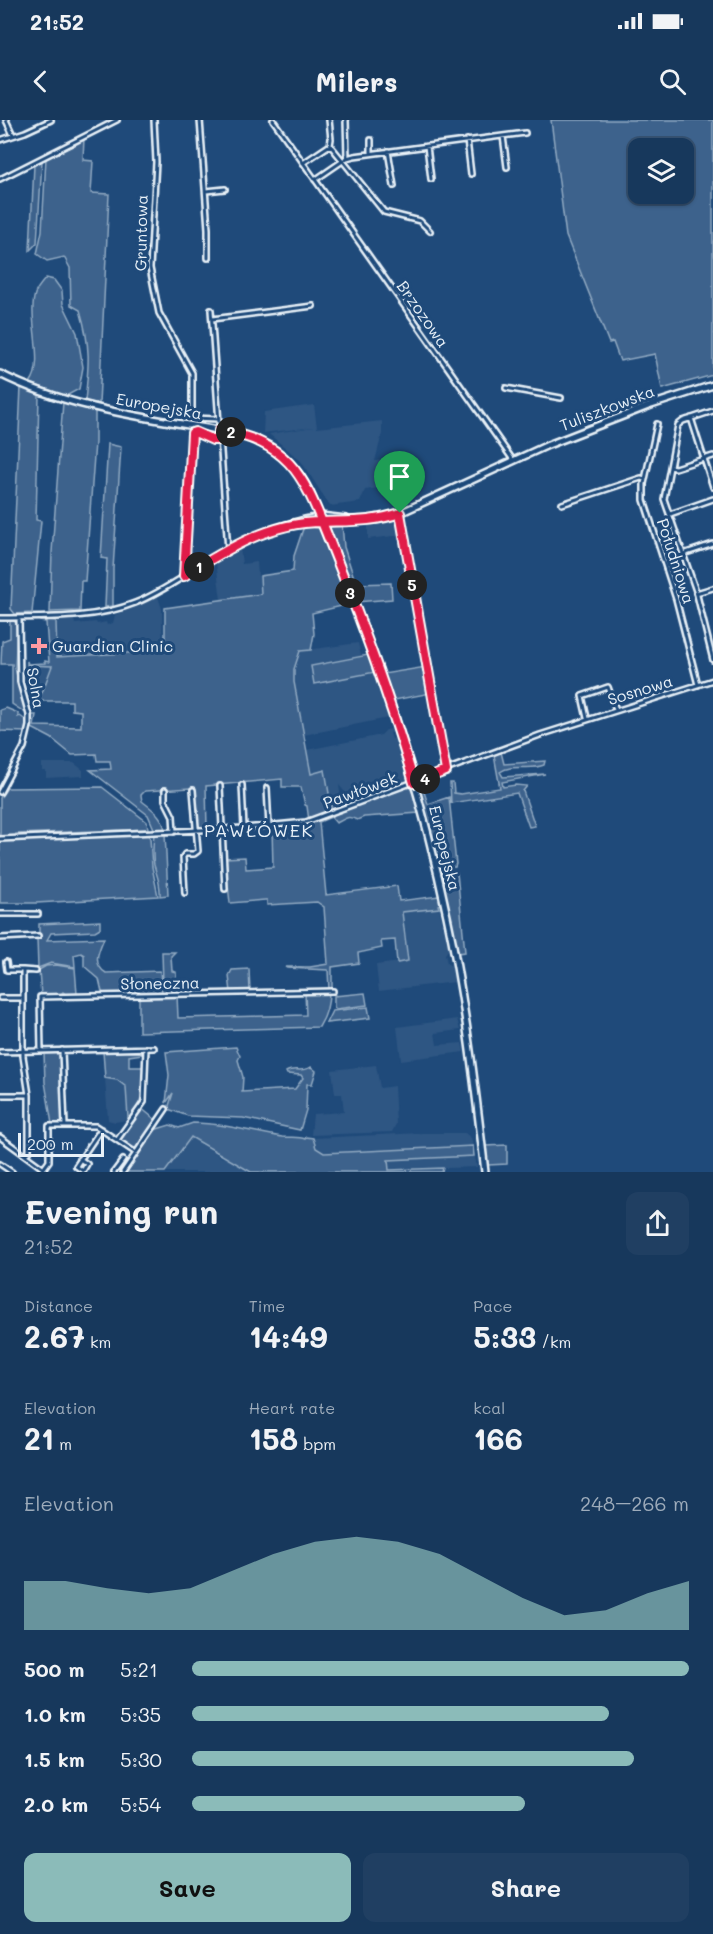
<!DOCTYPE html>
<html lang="en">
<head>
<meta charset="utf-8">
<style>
	:root { --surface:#17385c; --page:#203f62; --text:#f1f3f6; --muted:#9eacbb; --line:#365272; --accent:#8bbbb9 }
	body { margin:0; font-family:Mali,sans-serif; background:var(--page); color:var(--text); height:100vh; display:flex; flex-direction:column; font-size:22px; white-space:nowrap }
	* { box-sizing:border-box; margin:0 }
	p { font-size:20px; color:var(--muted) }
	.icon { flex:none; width:33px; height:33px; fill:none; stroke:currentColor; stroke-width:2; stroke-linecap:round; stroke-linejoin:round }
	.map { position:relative; height:1052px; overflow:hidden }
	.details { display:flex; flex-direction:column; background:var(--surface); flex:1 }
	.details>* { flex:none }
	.buttons { position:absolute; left:628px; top:18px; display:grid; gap:12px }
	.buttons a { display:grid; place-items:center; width:66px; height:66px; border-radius:12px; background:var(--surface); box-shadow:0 2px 4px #0004,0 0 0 2px var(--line); font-size:30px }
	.scale { position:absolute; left:18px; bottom:15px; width:86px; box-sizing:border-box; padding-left:6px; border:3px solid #e8f1f8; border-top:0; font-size:16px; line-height:21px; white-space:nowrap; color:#e8f1f8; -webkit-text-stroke:4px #1f4a7a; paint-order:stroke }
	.pin { position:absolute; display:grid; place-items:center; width:51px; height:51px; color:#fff; margin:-62px -26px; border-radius:50% 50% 50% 0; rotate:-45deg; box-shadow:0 0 6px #0007 }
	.pin .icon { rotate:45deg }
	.km { position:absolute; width:30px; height:30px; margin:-15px; border-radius:50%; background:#222; color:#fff; font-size:16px; line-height:30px; text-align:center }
	.round { display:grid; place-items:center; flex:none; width:63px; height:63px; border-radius:12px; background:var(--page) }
	.head { display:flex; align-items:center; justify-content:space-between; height:102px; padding:0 24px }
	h1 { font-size:33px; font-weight:800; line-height:45px }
	.figures { display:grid; grid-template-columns:repeat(3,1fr); gap:9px; height:102px; padding:6px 24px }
	.figures div { display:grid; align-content:center }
	.figures b { font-size:30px; font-weight:800 }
	.figures small { font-size:16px; font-weight:400 }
	.figures p { font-size:16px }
	.chart { height:168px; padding:12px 24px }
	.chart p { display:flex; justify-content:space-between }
	.chart svg { width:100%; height:108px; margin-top:6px; fill:var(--accent); opacity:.7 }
	.action { display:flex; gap:12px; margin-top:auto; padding:12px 24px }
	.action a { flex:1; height:69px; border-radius:12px; background:var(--accent); color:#111; font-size:24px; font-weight:800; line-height:69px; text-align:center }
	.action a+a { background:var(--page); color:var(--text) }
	ul { padding:0 24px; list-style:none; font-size:20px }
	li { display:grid; grid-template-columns:96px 72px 1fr; align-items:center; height:45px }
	li i { height:15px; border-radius:8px; background:var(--accent) }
	.status { display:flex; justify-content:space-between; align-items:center; height:42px; padding:0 30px; background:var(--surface); direction:ltr }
	.status svg { height:16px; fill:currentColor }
	header { display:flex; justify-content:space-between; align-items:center; height:78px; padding:0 24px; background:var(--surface); font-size:27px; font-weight:800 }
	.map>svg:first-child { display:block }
</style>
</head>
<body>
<div class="status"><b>21:52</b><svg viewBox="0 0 49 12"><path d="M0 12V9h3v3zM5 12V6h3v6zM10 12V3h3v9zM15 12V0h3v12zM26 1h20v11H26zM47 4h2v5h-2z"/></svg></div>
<header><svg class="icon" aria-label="back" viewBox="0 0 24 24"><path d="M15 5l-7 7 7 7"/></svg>Milers<svg class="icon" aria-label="search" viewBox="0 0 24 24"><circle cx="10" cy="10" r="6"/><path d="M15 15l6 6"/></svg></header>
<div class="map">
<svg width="713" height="1052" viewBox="0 0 713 1052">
	<rect width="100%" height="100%" fill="#1f4a7a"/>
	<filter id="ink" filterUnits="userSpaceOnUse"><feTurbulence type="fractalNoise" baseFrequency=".0167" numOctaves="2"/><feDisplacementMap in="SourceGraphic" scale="12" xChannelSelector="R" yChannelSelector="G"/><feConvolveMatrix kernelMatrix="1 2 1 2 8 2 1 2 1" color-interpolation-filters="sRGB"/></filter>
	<g filter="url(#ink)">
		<path fill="#2e5683" d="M 314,285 L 317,308 L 382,301 L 382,314 L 375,341 L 388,339 L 392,366 L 365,370 L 360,382 L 330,386 L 301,341 L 269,314 L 314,307 L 263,313 L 264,292 Z
			M 399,398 L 402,415 L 368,419 L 368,403 Z
			M 240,428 L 242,444 L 257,442 L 258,456 L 260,456 L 261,474 L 221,480 L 216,442 Z
			M 158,477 L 162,489 L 163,531 L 56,537 L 56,501 L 74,499 L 75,504 L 96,502 L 97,504 L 106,502 L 107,505 L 113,503 L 115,495 Z
			M 358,523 L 361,536 L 311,546 L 314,563 L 375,552 L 388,598 L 304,615 L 294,562 L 294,549 L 300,531 Z
			M 27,545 L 52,546 L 35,589 L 32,589 L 28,580 Z
			M 393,609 L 393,612 L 390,613 L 392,619 L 396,618 L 409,662 L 354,683 L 339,665 L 342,687 L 332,691 L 325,651 L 311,654 L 307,630 L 381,615 L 386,610 Z
			M 42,643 L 74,643 L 83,650 L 83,656 L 46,658 L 46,651 L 42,651 Z
			M 439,788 L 449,829 L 445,834 L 447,843 L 452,847 L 455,862 L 379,871 L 376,845 L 408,841 L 402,792 Z
			M 457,899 L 460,910 L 435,913 L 437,925 L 462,923 L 464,932 L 401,940 L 397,907 Z
			M 376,945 L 380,968 L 394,966 L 396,1004 L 392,1012 L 311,1015 L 313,994 L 344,992 L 342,974 L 335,974 L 332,950 Z
			M 126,957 L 127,1000 L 115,1002 L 108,1000 L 105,958 Z
			M 422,1013 L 465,1013 L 471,1018 L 473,1026 L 323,1033 L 316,1028 L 313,1018 Z
			M 191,1017 L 223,1038 L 225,1036 L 251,1052 L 165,1052 Z
			M 474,1033 L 477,1047 L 388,1050 L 388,1040 L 473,1036 Z"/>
		<path fill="#3c628c" stroke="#92aac2" stroke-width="1.5" fill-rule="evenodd" d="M 551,0 L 713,0 L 713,255 L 662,269 L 655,234 L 620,241 L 613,222 L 609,223 L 566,116 ZM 639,28 L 684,28 L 684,74 L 639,74 Z
			M 84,18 L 83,40 L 93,41 L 91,73 L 109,74 L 99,284 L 85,281 C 89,244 91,227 80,190 L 71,185 L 70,148 L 64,137 L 47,141 L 37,134 L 42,111 L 46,38 Z
			M 42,41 L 37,123 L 30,130 L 34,45 Z
			M 46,158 L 54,160 L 62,171 L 63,184 L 77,213 L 83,247 L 79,269 L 66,276 L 30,263 C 46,243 27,199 35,174 C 37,168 42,163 46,158 Z
			M 21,267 L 39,275 L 36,400 L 41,401 L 32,493 L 15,494 L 11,489 Z
			M 63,282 L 95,290 L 95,322 L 85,461 L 81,461 L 80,491 L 50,492 L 52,432 Z
			M 108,324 L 121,327 L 113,449 L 113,486 L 105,487 L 107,439 L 101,438 Z
			M 342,404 L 344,427 L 356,464 L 391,463 L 392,479 L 356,482 L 328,410 L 331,406 Z
			M 304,406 L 319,408 L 350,484 L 312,493 L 314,514 L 311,530 L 300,531 L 294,549 L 294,562 L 311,654 L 325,650 L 332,691 L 309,701 L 307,686 L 305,685 L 301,667 L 282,667 L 282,659 L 206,666 L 207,709 L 193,709 L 191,670 L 190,668 L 145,671 L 141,675 L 142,681 C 153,690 163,696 165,711 L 155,711 L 148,695 L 90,650 L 111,649 L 110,641 L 97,641 L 96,634 L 72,635 L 51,618 L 32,608 L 32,595 L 36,595 L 34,606 L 81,607 L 81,591 L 72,590 L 72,581 L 39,581 L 52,546 L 27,545 L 27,541 L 28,544 L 45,543 L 45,541 L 49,542 L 46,502 L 40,501 L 40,499 L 56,501 L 57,537 L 162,531 L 163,524 L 165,524 L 165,488 L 261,474 L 260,456 L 293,451 L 294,436 Z
			M 10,501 L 14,501 L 17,505 L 15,548 L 25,590 L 24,592 L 12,584 L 12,544 L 1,544 L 2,521 L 10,518 Z
			M 368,535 L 375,552 L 314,564 L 311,546 Z
			M 426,547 L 431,573 L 394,580 L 418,656 L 420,658 L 443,649 L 444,654 L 421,663 L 428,684 L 449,677 L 456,744 L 455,747 L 441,749 L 438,743 L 415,654 L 383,554 Z
			M 6,588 L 18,593 L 18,597 L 20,596 L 27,601 L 26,612 L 0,611 L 0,590 Z
			M 501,632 L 504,644 L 545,641 L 544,645 C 530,651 513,643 500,652 L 503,657 L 545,654 L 502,662 L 503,667 L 516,665 L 527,666 L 523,671 L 535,706 L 529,707 L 517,673 L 451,683 L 450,663 L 453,663 L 454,673 L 461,674 L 500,668 L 494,635 Z
			M 409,666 L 415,676 L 419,693 L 364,697 L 357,700 C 346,694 345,700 336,703 L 331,697 L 319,702 L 326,775 L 397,766 L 399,781 L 439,776 L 441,784 L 438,785 L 439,788 L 402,792 L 408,841 L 397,843 L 395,820 L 381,821 L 382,828 L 358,833 L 359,843 L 332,847 L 332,870 L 329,870 L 328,850 L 287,848 L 285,847 L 310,847 L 328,844 L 324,787 L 317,782 L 267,785 L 267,780 L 265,780 L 230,783 L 225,738 L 245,737 L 246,749 L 273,747 L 272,708 L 317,701 Z
			M 102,667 L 147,702 L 148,709 L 16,714 L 16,717 L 0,717 L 0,678 L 7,668 Z
			M 165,713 L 168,775 L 160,776 C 161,764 157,756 154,745 C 152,735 153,724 154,714 Z
			M 148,715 L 150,718 L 152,747 L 158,776 L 36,783 L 0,783 L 0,721 Z
			M 454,751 L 457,753 L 465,832 L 457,833 L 441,755 L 442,753 Z
			M 100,801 L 100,808 L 95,811 L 51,813 L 47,820 L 104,818 C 98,832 92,844 106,853 L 160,851 L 162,873 L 106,875 L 102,872 L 99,859 L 84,846 L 84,835 L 81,833 L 74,835 L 75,847 L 51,843 L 38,848 L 37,818 L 39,815 L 39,804 Z
			M 162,832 L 175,832 L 171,836 L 172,851 L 176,852 L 177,874 L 167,874 L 163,863 Z
			M 56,845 L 75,848 L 77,874 L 66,874 L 63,872 L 61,874 L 43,876 L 41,875 L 39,850 L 46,846 Z
			M 249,849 L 250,872 L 231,872 L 229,856 L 232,850 Z
			M 329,872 C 329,885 326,896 319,907 L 139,912 L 139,877 L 177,875 L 178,898 L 306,895 L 305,873 Z
			M 365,873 L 367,885 L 336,889 L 334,887 L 334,876 Z
			M 368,887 L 370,898 L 326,903 L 332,891 Z
			M 236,927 L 240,936 L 238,940 L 243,957 L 242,972 L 295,969 L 303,958 L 301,955 L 287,954 L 286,952 C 294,947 303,953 311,947 L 316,951 L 312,964 L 307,964 L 306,990 L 300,1010 L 243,998 L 188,996 L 168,989 L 173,973 L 166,983 L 169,955 L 166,932 Z
			M 103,931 L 140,931 L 144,933 L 144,936 L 142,934 L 129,936 L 129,947 L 144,947 C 143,972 144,978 130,999 L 128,998 L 126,967 L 117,960 L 105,958 Z
			M 44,932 L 60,932 L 61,934 L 63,1004 L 52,1004 L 45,962 Z
			M 141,988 L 157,1001 L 137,1030 L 134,1030 L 120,1019 Z
			M 193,1003 C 223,1003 252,1012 282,1017 C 290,1018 298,1016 305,1019 L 306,1017 L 313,1018 L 316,1028 L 324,1033 L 473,1026 L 474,1036 L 388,1040 L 389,1050 L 443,1048 L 442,1052 L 251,1052 L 191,1017 L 165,1052 L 127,1052 L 154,1010 L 170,1005 L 179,1008 Z
			M 507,1025 L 507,1044 L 488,1045 L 486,1026 Z"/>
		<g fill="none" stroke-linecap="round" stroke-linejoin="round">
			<g stroke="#e8f1f8" stroke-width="8">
				<path id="minor" d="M 6,0 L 13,15
					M 154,0 L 156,42 L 150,148 L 159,193 L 192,253 L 192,298 L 218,299
					M 200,0 L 208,109 L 208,138
					M 273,0 L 513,340
					M 346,0 L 347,38
					M 503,16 L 507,47
					M 0,20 L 25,12 L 51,0
					M 371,20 L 371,33
					M 467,20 L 471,54
					M 330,25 L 384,92 L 420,101 L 430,111
					M 427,26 L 431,59
					M 388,31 L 394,66
					M 303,43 L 330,25 L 331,19 L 329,0
					M 0,59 L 117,0
					M 315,60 L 347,38 L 354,36 L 525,13
					M 206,71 L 225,69
					M 211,190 L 228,430
					M 212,199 L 313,186
					M 506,268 L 561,278
					M 713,291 L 683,301 L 678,305 L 664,379 L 696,471 L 713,540
					M 691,298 L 713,367
					M 657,304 L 644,364 L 644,380 L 676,479 L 698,565
					M 670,347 L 675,348 L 713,336
					M 562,384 L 641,358 L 645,359
					M 400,393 L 446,651
					M 670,394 L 713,379
					M 285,405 L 322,402
					M 683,434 L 713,424
					M 184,455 L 192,313 L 195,312 L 206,317 L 220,320
					M 696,473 L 713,468
					M 0,498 C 44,497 93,500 135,483 C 158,474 178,460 199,447 C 236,424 276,403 320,396
					M 587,598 L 582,576 L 608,567 L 616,590
					M 242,665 L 244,708
					M 220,666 L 225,769
					M 267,668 L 269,707
					M 165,670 L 165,680 L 173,696 L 174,712
					M 0,672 L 24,627 L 29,606 L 29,595 L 20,562 L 19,498
					M 0,719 L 244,708 L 306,702 L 540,615 L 713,560
					M 185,773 L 183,737 L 185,734 L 194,734 L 198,731 L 193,670
					M 0,794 L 38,794
					M 0,818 L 38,816
					M 6,842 L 7,850 L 23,850
					M 0,878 L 22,878
					M 62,930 L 65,1006
					M 41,931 L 40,877 L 333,871
					M 0,932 L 154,928
					M 0,975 L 29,975
					M 0,1017 L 44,1049
					M 117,1020 L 144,982 L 146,928
					M 25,1035 L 29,1031 L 29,975 L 23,936 L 23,850 L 36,851
					M 80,1039 L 87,1044 L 83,1051
					M 0,1044 L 12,1052
					M 83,1051 L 76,1046 L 101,1009
					M 41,1052 L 49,1041 L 49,1006 L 96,1006 L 136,1033
					M 114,1052 L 123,1040
					M 123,1052 L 166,989"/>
			</g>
			<g stroke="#e8f1f8" stroke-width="10">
				<path id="major" d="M 0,254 C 72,290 151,298 229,312 C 257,318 281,330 298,353 C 309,367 315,385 322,402 C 331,426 341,450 350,474 C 391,579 424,685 447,796 C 465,880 475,966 485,1052
					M 320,396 L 346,399
					M 322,402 L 371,400 L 400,393 L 548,325 L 651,285 L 713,265"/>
			</g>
			<use href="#minor" stroke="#1f4a7a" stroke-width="3"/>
			<use href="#major" stroke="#1f4a7a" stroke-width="5"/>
		</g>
	</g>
	<g fill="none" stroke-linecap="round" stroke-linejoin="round" filter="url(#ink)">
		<g stroke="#fff" stroke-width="12">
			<path id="route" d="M 400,393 C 375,402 348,401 322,402 C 270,402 227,429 184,456 L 192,313 L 195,312 L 213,320 L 220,320 L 219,310 C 287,322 302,352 326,412 C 359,495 390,577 414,663 L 446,651 L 400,393"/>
		</g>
		<use href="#route" stroke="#e11d48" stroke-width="8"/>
	</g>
	<path fill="#ff9aa2" stroke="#1f4a7a" stroke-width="2" d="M36 517h6v6h6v6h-6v6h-6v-6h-6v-6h6z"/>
	<g text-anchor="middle" stroke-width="6" stroke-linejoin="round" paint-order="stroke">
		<g font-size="16" fill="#e8f1f8" stroke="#1f4a7a">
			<text transform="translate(141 113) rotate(-89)" y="6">Gruntowa</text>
			<text transform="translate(423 194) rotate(55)" y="6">Brzozowa</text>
			<text transform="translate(159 286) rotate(10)" y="6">Europejska</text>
			<text transform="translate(607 288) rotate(-21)" y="6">Tuliszkowska</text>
			<text transform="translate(676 441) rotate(72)" y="6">Południowa</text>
			<text transform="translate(36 568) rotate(80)" y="6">Solna</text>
			<text transform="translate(640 570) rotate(-17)" y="6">Sosnowa</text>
			<text transform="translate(360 670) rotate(-20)" y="6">Pawłówek</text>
			<text transform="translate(445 728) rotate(76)" y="6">Europejska</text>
			<text transform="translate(160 863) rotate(-1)" y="6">Słoneczna</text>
		</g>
		<g font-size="16" fill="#e8f1f8" stroke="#1f4a7a" text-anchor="start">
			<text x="52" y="532">Guardian Clinic</text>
		</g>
		<g font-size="18" letter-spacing="1.5" fill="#e8f1f8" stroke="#1f4a7a">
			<text x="259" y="717">PAWŁÓWEK</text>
		</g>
	</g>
</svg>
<div class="buttons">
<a><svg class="icon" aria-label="layers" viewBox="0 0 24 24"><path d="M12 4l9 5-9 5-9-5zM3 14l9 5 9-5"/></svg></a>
</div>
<div class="scale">200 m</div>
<div class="pin" style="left:400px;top:393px;background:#1e9e55"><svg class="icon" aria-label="arrive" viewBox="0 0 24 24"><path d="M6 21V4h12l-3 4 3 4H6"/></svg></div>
<b class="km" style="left:199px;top:447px">1</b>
<b class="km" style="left:231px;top:312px">2</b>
<b class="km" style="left:350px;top:473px">3</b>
<b class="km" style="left:425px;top:659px">4</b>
<b class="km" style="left:412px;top:465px">5</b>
</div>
<section class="details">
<div class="head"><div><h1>Evening run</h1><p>21:52</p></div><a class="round"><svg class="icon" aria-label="share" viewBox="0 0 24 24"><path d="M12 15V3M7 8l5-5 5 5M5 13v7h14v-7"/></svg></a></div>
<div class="figures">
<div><p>Distance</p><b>2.67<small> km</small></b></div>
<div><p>Time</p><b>14:49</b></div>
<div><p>Pace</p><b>5:33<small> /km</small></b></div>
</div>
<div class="figures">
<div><p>Elevation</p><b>21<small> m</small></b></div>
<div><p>Heart rate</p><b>158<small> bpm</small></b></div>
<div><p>kcal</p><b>166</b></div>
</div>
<div class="chart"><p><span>Elevation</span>248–266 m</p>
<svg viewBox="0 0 160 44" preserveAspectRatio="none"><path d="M0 44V24L10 24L20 27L30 29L40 27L50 20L60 13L70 8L80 6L90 8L100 13L110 22L120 31L130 38L140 36L150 29L160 24V44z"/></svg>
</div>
<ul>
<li><b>500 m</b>5:21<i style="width:100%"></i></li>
<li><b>1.0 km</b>5:35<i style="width:84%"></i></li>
<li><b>1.5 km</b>5:30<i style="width:89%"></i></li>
<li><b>2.0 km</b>5:54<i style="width:67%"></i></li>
</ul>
<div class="action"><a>Save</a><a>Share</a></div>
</section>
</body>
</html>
